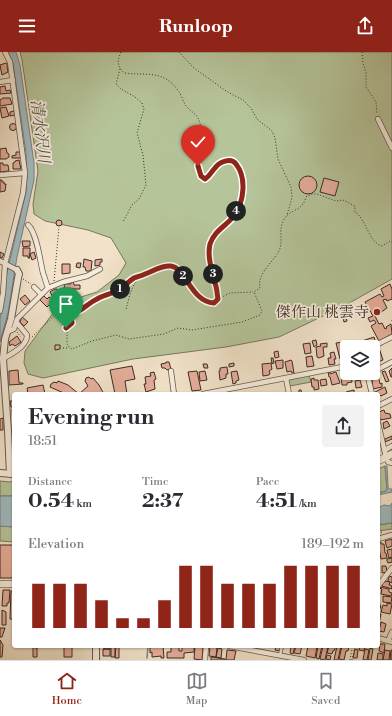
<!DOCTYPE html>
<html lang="en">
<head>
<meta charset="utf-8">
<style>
	:root { --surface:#fff; --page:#f2f2f3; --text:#2b2b33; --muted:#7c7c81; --line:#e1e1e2; --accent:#8f2418 }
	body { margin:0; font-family:"Libre Bodoni","Noto Serif JP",serif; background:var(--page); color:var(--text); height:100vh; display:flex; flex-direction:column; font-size:15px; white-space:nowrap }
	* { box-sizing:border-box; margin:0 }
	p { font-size:13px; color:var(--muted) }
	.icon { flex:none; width:22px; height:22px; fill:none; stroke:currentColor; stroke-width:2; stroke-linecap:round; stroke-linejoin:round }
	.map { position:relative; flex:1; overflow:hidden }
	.panel { position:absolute; left:12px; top:340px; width:368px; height:256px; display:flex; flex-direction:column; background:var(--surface); border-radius:4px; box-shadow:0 1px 3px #0004 }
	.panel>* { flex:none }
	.tools { position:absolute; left:340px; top:288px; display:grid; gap:8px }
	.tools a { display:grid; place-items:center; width:40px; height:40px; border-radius:4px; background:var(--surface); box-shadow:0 1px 3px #0004; font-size:20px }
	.pin { position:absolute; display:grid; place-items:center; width:34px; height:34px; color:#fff; margin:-41px -17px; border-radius:50% 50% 50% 0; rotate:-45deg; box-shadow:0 0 4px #0007 }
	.pin .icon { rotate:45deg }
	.km { position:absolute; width:20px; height:20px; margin:-10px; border-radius:50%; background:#222; color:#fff; font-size:11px; line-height:20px; text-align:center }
	.round { display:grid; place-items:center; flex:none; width:42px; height:42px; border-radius:4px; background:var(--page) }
	.head { display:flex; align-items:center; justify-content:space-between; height:68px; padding:0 16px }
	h1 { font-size:22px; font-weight:700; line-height:30px }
	.figures { display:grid; grid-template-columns:repeat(3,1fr); gap:6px; height:68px; padding:4px 16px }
	.figures div { display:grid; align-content:center }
	.figures b { font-size:20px; font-weight:700 }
	.figures small { font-size:11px; font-weight:400 }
	.figures p { font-size:11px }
	.chart { height:112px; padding:8px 16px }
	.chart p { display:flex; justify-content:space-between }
	.chart svg { width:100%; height:72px; margin-top:4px; stroke:var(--accent); stroke-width:6 }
	header { display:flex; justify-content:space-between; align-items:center; height:52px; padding:0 16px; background:var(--accent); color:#fff; font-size:18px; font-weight:700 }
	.dock { display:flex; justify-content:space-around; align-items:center; height:56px; border-top:1px solid var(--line); background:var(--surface); font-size:11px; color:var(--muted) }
	.dock a { display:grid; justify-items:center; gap:2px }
	.dock .selected { color:var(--accent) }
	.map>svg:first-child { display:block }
</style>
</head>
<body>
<header><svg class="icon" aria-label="menu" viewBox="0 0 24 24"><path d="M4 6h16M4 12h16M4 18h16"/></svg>Runloop<svg class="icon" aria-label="share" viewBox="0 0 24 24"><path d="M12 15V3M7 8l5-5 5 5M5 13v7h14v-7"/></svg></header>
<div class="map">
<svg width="392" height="608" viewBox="0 0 392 608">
	<rect width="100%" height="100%" fill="#f1e2c9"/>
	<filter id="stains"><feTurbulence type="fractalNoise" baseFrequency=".005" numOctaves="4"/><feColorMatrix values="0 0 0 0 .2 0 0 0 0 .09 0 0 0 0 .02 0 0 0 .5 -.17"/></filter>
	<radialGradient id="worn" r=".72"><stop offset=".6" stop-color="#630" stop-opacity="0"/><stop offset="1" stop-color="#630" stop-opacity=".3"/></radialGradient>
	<path fill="#b6c49a" stroke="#787860" d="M 20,0 L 392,0 L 392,227 L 344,254 L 279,285 L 226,295 L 133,307 L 43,326 L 28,322 L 24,311 L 25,299 L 56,257 L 68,249 L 97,240 L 119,223 L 126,211 L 111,186 L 88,178 L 45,169 L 34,162 L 33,152 L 38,119 L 22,8 Z
		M 309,323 L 311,330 L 290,334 L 288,328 Z
		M 385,414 L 387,437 L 386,439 L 378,441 L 378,417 Z
		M 0,429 L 9,430 L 14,429 L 14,444 L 0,444 Z
		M 392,471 L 392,477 L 378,479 L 378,473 Z
		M 0,474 L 14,475 L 14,490 L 0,489 Z"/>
	<path fill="#a0bbc1" stroke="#778283" d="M 8,0 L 16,0 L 20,13 L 34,111 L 34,128 L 17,205 L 8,261 L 0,290 L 0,267 L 7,220 L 26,140 L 27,124 L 26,101 L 13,11 Z
		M 385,414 L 387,414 L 388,435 L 389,437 L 392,437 L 392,440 L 378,443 L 378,441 L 386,439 L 387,437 Z
		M 0,444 L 14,444 L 14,475 L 0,474 Z
		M 392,451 L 392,471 L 378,473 L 378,456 L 384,453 L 390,454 Z"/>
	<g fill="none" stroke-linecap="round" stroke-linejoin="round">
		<path stroke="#778283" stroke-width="1.5" d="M 147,606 L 148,594"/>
	</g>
	<path fill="#e5ad99" stroke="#392c27" d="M 6,11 L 8,14 L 7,14 L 8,20 L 2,23 L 0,13 Z
		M 5,34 L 6,39 L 10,38 L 11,41 L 0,42 L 0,35 Z
		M 3,46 L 10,46 L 12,52 L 0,54 L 0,48 Z
		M 6,55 L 9,64 L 2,66 L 0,56 Z
		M 14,59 L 15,63 L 10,64 L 10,60 Z
		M9.5 75a3.5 3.5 0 1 1 7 0a3.5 3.5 0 1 1-7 0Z
		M 6,96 L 7,101 L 9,102 L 9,105 L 6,107 L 0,107 L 0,97 Z
		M 16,100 L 20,100 L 21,106 L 12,106 L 12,104 L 16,103 Z
		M 19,108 L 21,117 L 13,117 L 13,111 L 15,110 L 15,109 Z
		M 0,111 L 3,111 L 3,113 L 8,113 L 9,119 L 0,120 Z
		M299 133a9 9 0 1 1 18 0a9 9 0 1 1-18 0Z
		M 324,126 L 339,130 L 335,144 L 320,140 Z
		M 0,128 L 2,128 L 2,130 L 4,130 L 4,132 L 6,132 L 5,139 L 0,140 Z
		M56 171a3 3 0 1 1 6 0a3 3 0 1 1-6 0Z
		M 22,189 L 30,189 L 30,194 L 23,195 Z
		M 23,196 L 30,196 L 30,201 L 29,202 L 30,206 L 28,206 L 28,204 L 23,204 Z
		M 0,200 L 4,202 L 2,206 L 0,205 Z
		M 34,200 L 36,206 L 32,208 L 30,202 Z
		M 84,207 L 92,209 L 91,219 L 86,219 L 85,215 L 83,215 Z
		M 102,207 L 102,210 L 100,210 L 100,213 L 95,214 L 95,208 Z
		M 77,211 L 81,211 L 80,216 L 76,215 Z
		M 62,212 L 70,212 L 70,221 L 62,222 Z
		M 71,229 L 73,229 L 74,233 L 80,233 L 80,237 L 68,237 L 69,239 L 65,239 L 64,232 L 71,232 Z
		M 390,232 L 392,237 L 392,247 L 387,249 L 386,247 L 383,248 L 387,256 L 377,263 L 376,261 L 374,262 L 379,272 L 382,271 L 385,277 L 387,276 L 386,275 L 391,272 L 392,282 L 379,289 L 371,274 L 376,271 L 374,268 L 370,270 L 368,266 L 373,264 L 365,250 L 380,242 L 382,245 L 384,244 L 381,237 Z
		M 55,237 L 57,237 L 62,243 L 58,245 L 57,244 L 53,245 L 50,240 Z
		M 25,243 L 30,249 L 25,253 L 20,247 Z
		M 44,244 L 47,247 L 49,245 L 53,249 L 47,255 L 40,248 Z
		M 22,265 L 28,270 L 24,274 L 20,270 Z
		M 346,265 L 347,269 L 344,270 L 343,266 Z
		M 17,284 L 21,290 L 15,294 L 12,292 L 10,294 L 9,290 Z
		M 374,285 L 376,291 L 364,294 L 362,289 Z
		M 316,288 L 317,293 L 314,295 L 312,289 Z
		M 344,290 L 346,301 L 343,301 L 344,306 L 340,307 L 336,291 Z
		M 310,291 L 311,301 L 305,302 L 303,292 Z
		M 327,291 L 327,295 L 323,295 L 324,304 L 319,306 L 317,305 L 316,295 L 321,294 L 320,292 Z
		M 55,293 L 60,293 L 60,297 L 55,298 Z
		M 379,296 L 383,308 L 378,310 L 374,298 Z
		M 278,299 L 279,305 L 275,306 L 274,300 Z
		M 334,300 L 336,307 L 334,307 L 335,312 L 329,313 L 328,306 L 331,306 L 330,301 Z
		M 312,304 L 314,314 L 307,315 L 306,305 Z
		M 376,305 L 377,310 L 374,311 L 376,316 L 373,317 L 373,306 Z
		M 271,306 L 273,306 L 274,311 L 271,312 L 272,317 L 269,319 L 270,321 L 269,323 L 263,324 L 262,312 L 272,311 Z
		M 283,308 L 283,316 L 277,317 L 275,309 Z
		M 291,308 L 292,309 L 294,321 L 292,321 L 291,319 L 287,320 L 285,310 Z
		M 166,310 L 169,310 L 171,317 L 167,318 L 165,316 L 162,316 L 161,312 L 166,311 Z
		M 234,311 L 234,314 L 229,315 L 229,312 Z
		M 203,312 L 207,312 L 208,316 L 204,316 Z
		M 132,314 L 135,327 L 125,329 L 127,342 L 115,342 L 110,318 Z
		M 227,315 L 228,322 L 226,322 L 226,326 L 220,328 L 219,319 L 220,319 L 220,316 Z
		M 392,316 L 392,325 L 391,325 L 389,319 Z
		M 18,318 L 19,331 L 23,331 L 23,332 L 9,333 L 9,319 Z
		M 197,319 L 201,338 L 192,339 L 188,320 Z
		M 205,319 L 207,328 L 200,329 L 199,320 Z
		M 237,319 L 239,328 L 236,329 L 236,331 L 233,332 L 231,320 Z
		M 385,319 L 389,329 L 386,330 L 382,320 Z
		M 154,320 L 156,327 L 154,328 L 155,337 L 146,340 L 144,332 L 146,332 L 145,325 L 151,324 L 150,321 Z
		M 328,320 L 330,320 L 330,322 L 336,320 L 340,331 L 332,333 L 330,325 L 329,325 Z
		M 353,321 L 357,321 L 358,325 L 354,326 Z
		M 351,322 L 352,330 L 347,331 L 347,333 L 342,333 L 341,324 Z
		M 378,323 L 380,332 L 382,331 L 382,335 L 373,337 L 372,326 Z
		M 89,325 L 91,327 L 93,326 L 99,333 L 104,342 L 66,342 L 50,335 L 51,332 L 54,330 L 57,331 L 58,329 L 68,333 L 79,342 L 88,334 L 85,329 L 86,326 Z
		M 314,326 L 314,328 L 318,328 L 319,337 L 314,338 L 314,335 L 312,335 L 311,327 Z
		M 326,327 L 327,333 L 321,334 L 320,328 Z
		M 360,328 L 362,335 L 356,336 L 355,329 Z
		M 43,333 L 45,342 L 28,342 L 27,336 Z
		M 385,335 L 387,341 L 381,344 L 380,343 L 378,344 L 375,340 Z
		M 299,338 L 301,338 L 302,342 L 295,342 L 299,340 Z
		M 354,338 L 354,342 L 347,342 L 346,340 Z
		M 10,349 L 14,349 L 14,355 L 11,355 Z
		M 12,357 L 14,357 L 14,373 L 13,373 Z
		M 384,358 L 385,361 L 390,362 L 391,366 L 380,368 L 379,361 L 381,359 Z
		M 3,366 L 3,378 L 0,378 L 0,367 Z
		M 387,369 L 390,374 L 384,377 L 383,371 Z
		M 392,384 L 392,387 L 385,390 L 385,387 Z
		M 392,487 L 392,494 L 387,496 L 385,489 Z
		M 381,490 L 381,492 L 384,492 L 385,501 L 386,501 L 387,506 L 381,507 L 378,491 Z
		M 0,493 L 14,493 L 14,526 L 0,526 Z
		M 392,497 L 392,505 L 389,506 L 387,498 Z
		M 392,506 L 392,510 L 388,511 L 387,509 L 387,507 Z
		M 382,514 L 386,514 L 387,520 L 382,521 Z
		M 389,524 L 392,525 L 392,531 L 388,529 Z
		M 385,529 L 390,530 L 389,533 L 391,533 L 392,537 L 382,534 L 383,530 L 384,531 Z
		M 380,535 L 389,537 L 389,540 L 392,541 L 391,544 L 381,542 L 382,537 L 379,536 Z
		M 3,538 L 10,538 L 9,551 L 7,551 L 7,554 L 2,554 Z
		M 11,539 L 14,539 L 14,567 L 10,567 Z
		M 383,544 L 392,545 L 391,551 L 383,550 Z
		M 378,546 L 381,556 L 378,556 Z
		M 387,551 L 392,552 L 390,562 L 381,560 L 383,553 L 387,554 Z
		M 2,558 L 6,560 L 6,573 L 2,573 Z
		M 378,561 L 381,562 L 379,571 L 378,570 Z
		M 381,570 L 386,572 L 384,580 L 379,579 Z
		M 0,576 L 5,576 L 2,585 L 0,585 Z
		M 0,588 L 3,593 L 2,605 L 0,605 Z
		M 380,592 L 385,592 L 384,601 L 379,599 Z
		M 33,594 L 35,594 L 35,596 L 37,596 L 37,605 L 33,605 Z
		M 64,594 L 72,594 L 72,605 L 64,605 Z
		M 104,594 L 110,594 L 110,597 L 104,597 Z
		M 111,594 L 115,594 L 115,605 L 111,605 Z
		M 116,594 L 119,594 L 119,606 L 115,606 Z
		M 150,594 L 163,594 L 164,606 L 161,606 L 161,604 L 152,605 L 152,600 L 150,601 Z
		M 168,594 L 179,594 L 179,599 L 182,599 L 182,594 L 194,594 L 194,600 L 184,601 L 184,606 L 167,606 L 167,600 L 171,600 L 171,594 Z
		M 195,594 L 203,594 L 202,608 L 194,607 Z
		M 210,594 L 217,596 L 216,605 L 209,604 Z
		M 276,594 L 281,594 L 280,599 L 275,598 Z
		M 292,594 L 295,594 L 293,602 L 290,601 L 291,595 Z
		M 296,594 L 302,594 L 300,602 L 294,601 Z
		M 308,594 L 317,594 L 315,606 L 306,604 Z
		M 318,594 L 322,594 L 319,607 L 316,606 Z
		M 323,594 L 328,594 L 325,608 L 320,607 Z
		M 329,594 L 336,594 L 334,599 L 333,599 L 332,602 L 327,601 Z
		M 337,594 L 341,594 L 338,608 L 334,608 Z
		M 342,594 L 349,594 L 348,599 L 346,599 L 344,608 L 339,607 Z
		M 360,594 L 365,594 L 364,599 L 359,598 Z
		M 218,596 L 222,597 L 221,606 L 216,605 Z
		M 370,596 L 373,597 L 371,608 L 368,608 Z
		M 103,597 L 110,597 L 110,604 L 103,604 Z
		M 355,597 L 358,598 L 357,606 L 353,606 Z
		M 365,597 L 369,598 L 367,608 L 363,608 Z
		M 227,598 L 236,599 L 234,608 L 226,608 Z
		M 385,598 L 390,599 L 389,608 L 383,608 Z
		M 391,598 L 392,598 L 392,608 L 390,608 Z
		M 378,601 L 383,602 L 383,607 L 382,608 L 377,608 Z
		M 327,603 L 331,604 L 330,608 L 326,607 Z
		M 211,605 L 225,607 L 225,608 L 211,608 Z"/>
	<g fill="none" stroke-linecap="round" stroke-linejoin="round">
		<g stroke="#675a50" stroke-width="4">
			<path id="service" d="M 280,603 L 282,594"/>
		</g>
		<g stroke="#675a50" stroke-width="6">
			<path id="minor" d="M 0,30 L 13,28
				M 378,67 L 392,96
				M 0,123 L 25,121
				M 28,173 C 37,181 40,209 43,221 C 45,226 46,231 48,236
				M 0,209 L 17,218
				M 34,235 L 41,242
				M 0,259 L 3,241 L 5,212 L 23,141 L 25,121 L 10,10 L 5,0
				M 7,280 L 14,277 L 17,267 L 48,236 L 63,230 L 87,224 L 100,217
				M 372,295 L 392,285
				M 0,306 L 3,307 C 12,301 27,295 27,283 L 17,271
				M 171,319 L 174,342
				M 373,320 L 392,310
				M 367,321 L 372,342
				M 286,326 L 289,342
				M 203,342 L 347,314
				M 378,354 L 392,347
				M 378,371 L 386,405 L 388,410 L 392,411
				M 385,398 L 392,394
				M 378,487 L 392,483
				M 378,534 L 392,516
				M 378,586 L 392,590
				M 388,589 L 392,580
				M 229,594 L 304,608
				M 205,608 L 206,594"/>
		</g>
		<g stroke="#675a50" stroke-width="8">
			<path id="tertiary" d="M 0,421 L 12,422
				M 10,422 L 8,379 L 3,307 L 5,287 L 11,267 L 18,226 L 19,222 L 17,218
				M 96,608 L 96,594"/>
		</g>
		<g stroke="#392c27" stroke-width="8">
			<path id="secondary" d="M 378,409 L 392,402
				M 0,532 L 14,532"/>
		</g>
		<path stroke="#392c27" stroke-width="1" stroke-dasharray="1 2" stroke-linecap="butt" d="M 121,0 C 117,10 117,13 124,21 C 147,24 164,17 179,40 C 182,44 183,50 186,54 C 192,61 198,62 200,72 C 202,78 198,85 197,90 C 194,102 195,120 205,127 C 210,124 211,120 215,116 C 219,110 231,105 236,112 C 247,126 244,150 234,164 C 226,174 214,179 210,192 C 207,205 212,218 215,231 C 217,236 217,242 218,247 L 214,251 C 200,250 190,237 184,226 C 182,224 181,220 179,218 C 169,208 141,222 135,231 C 130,239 128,250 126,258
			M 179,0 L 194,16 L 226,39 L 243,48 L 251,56 L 257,67 L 272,79 L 275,86 L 278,107 L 291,135 L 292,146 L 287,163
			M 362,0 L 363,11 L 366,21 L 366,35 L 376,50 L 377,62
			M 120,17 L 116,32 L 121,37 L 135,45 L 142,51 L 144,57 L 137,81 L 143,103 L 146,133 L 139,147 L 132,153 L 123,170
			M 23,227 L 31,232
			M 54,229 L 59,175
			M 218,247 L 230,241 L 253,240
			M 70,261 L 72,271 L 67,276 L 67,292 L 70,296 L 72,297 L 92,289 L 116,283 L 129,287 L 164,282 L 178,276 L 192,278 L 242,270 L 260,263 L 262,259 L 254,240 L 260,236 C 257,222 272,211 279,199 C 284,188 277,177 285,166 C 292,156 302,160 306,145 L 312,142 L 317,142 L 336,149 L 343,148 L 355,154 L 355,160 C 367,168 368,190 382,194 L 390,189 L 392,190
			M 392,268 L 392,270
			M 17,280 L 21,285
			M 32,285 L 56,262 L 79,260 L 96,247 L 119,238 L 134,226 L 141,223 L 145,222
			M 63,296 L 69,296
			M 378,481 L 383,480
			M 350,608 L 352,597
			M 352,608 L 355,594"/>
		<use href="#service" stroke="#f6ecdc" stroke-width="2.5"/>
		<use href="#minor" stroke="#f6ecdc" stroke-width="4.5"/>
		<use href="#tertiary" stroke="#f6ecdc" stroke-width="6"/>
		<use href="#secondary" stroke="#f6ecdc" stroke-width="7"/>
	</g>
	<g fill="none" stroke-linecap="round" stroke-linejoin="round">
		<g stroke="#fff" stroke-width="8">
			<path id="route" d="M 66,276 L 72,271 L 70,261 C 83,260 86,252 97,247 C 104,243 112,242 119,237 C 125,234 129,229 134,226 C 138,224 142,224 145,222 C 153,219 162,213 171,214 C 186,216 191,250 214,251 L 218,247 C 217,242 217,236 215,231 C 212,218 207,205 210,192 C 214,179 226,174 234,164 C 244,150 247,126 236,112 C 231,105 219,110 215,116 C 211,120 210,124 205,127 L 201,124 L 198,114"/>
		</g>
		<use href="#route" stroke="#8f2418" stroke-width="5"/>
	</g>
	<circle fill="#8f2418" stroke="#f6ecdc" stroke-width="1.5" cx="377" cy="260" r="4"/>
	<g text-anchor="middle" stroke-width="3.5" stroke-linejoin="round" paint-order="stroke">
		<g font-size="15" fill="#392c27" stroke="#f6ecdc" text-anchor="end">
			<text x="369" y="265">傑作山 桃雲寺</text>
		</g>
		<g font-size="16" font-style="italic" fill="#53504e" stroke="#f6ecdc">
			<text transform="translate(41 79) rotate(83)" y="6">清水沢川</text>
		</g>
	</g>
	<rect width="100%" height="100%" filter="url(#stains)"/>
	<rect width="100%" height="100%" fill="url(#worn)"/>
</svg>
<div class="tools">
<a><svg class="icon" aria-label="layers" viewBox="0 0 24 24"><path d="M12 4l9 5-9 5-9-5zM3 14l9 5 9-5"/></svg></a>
</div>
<div class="pin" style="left:66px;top:276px;background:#1e9e55"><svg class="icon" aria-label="arrive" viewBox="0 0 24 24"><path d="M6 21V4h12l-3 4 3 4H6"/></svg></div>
<div class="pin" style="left:198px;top:114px;background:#d93025"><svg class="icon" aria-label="check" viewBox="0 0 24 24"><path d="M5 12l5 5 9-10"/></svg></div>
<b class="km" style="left:120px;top:237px">1</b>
<b class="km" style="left:183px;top:224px">2</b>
<b class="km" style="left:213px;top:222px">3</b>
<b class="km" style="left:236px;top:159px">4</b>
<section class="panel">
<div class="head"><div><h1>Evening run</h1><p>18:51</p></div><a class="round"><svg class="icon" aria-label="share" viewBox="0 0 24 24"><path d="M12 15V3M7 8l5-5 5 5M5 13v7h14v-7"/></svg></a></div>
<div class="figures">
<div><p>Distance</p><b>0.54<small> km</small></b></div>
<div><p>Time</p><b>2:37</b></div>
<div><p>Pace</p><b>4:51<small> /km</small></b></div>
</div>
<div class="chart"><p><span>Elevation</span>189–192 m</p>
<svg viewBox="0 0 160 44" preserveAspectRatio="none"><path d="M5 44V17M15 44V17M25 44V17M35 44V27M45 44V38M55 44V38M65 44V27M75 44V6M85 44V6M95 44V17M105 44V17M115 44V17M125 44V6M135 44V6M145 44V6M155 44V6"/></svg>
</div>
</section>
</div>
<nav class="dock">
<a class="selected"><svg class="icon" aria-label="home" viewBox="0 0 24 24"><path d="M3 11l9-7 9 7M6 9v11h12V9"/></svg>Home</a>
<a><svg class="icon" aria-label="map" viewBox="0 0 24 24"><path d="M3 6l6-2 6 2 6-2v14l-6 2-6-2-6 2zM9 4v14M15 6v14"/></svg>Map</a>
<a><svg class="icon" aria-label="saved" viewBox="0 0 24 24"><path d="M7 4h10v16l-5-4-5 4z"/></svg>Saved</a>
</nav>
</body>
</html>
